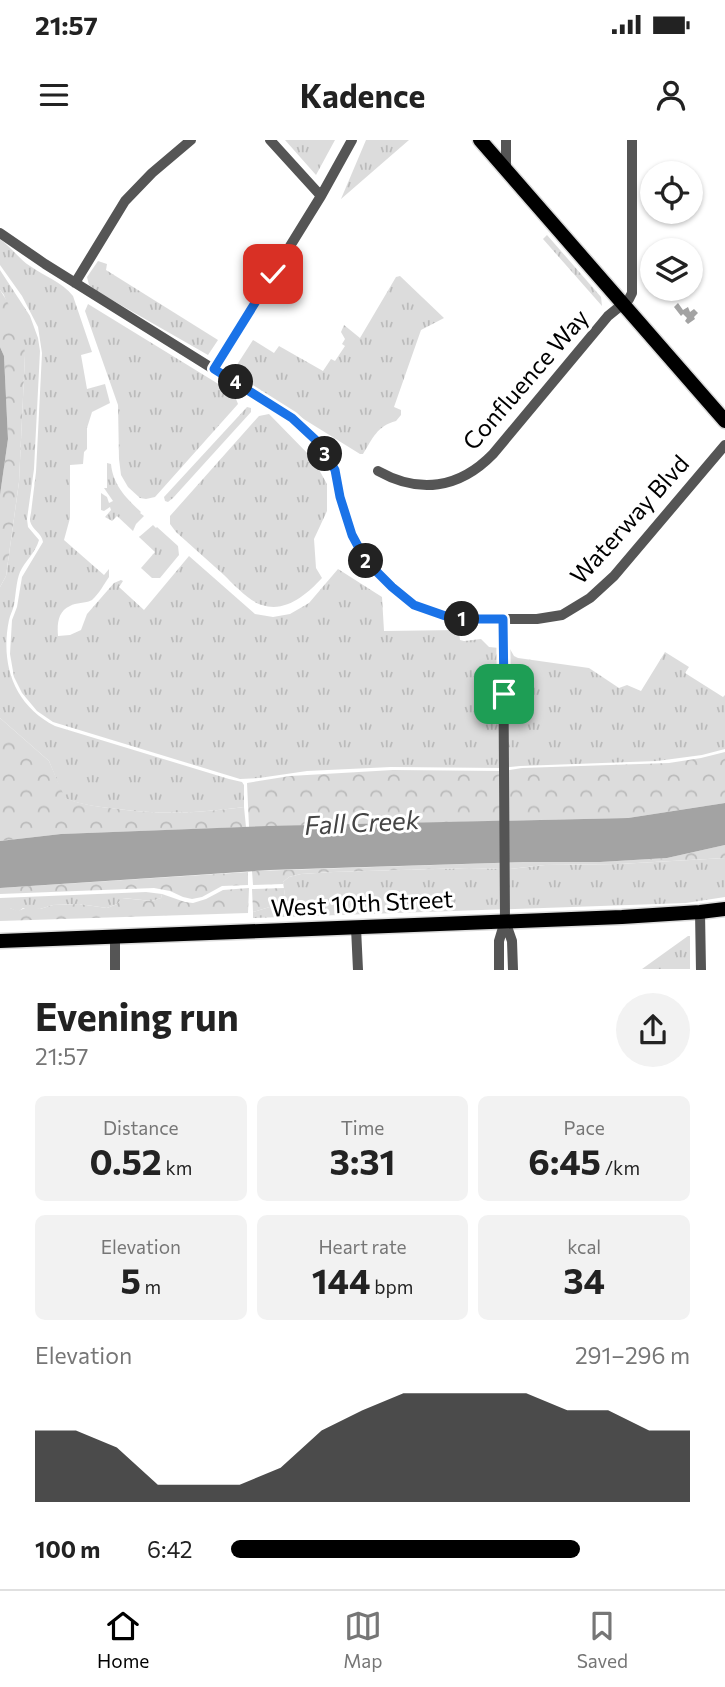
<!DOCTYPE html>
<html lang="en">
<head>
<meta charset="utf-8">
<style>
	:root { --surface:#fff; --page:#f2f2f2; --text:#222; --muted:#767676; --line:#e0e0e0; --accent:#000 }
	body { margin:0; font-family:Commissioner,sans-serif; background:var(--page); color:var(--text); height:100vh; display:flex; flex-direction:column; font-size:26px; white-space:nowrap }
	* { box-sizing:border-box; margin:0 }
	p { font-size:23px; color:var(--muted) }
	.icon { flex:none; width:38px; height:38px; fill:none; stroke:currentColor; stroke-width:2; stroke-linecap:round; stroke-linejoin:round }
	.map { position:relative; height:830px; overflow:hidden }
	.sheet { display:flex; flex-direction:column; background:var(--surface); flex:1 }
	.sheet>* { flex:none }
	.fabs { position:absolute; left:640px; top:21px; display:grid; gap:14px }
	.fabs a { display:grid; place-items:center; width:63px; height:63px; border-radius:50%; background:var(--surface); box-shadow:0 2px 5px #0004; font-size:35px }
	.pin { position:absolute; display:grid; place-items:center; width:60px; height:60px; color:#fff; margin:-30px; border-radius:14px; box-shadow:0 4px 10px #0006 }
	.km { position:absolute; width:35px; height:35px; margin:-18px; border-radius:50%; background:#222; color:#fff; font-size:19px; line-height:35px; text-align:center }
	.round { display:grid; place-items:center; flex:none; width:74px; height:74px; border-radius:37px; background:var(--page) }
	.overview { display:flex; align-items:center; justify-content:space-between; height:119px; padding:0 35px }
	h1 { font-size:38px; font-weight:700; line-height:52px }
	.metrics { display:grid; grid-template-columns:repeat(3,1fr); gap:10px; height:119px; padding:7px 35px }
	.metrics div { display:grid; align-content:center; border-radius:10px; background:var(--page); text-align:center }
	.metrics b { font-size:35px; font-weight:700 }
	.metrics small { font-size:19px; font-weight:400 }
	.metrics p { font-size:19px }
	.chart { height:196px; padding:14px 35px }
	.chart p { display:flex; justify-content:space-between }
	.chart svg { width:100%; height:126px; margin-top:7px; fill:var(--accent); opacity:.7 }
	ul { padding:0 35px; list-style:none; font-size:23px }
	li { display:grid; grid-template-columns:112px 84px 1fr; align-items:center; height:52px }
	li i { height:18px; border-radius:9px; background:var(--accent) }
	.status { display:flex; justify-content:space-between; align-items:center; height:49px; padding:0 35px; background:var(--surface); direction:ltr }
	.status svg { height:19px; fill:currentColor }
	header { display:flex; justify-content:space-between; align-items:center; height:91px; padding:0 35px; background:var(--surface); font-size:32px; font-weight:700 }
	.menu { display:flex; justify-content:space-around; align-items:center; height:98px; border-top:2px solid var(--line); background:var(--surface); font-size:19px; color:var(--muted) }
	.menu a { display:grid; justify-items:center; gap:4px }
	.menu .selected { color:var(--accent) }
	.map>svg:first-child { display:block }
</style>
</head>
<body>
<div class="status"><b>21:57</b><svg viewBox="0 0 49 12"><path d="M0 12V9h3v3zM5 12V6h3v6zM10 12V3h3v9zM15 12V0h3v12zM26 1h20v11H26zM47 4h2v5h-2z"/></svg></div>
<header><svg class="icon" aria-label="menu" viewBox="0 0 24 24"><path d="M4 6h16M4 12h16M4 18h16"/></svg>Kadence<svg class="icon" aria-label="person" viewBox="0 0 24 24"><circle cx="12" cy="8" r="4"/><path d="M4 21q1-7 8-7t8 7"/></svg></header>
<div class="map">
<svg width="725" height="830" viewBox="0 0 725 830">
	<defs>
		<pattern id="grass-tufts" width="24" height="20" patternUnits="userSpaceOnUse" patternTransform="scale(1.75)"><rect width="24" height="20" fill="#dcdcdc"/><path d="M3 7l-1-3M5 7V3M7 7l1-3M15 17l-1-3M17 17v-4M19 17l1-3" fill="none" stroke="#bbb"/></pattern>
		<pattern id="forest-crowns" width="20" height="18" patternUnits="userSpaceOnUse" patternTransform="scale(1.75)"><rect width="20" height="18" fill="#dcdcdc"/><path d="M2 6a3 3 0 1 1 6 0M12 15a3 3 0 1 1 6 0" fill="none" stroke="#bbb"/></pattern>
	</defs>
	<rect width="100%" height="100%" fill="#fff"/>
	<path fill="url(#grass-tufts)" d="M 285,0 L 335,0 L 316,35 Z
		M 366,0 L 409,0 L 341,59 Z
		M 547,95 L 601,157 L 602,166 L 543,99 Z
		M 0,99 C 11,107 19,119 30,126 C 44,136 62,142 73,156 L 92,212 L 81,215 L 87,249 L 105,244 L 110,263 L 92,272 L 87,288 L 87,309 L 84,312 L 83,324 L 70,325 L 70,378 L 64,400 L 104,435 L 109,429 L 109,437 C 104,444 99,454 92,460 C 85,464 76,462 70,466 C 58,471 57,484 58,496 L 70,495 L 81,490 L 87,474 L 114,443 L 121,440 L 123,441 L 119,447 L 144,470 L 189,416 L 255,474 L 273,477 L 290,474 L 309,463 L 338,429 L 382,457 L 384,491 L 459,490 L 460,500 L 464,501 L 481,499 L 489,507 L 510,509 L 514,516 L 518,518 L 589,528 L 619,548 L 627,545 L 641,551 L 665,512 L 689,527 L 685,533 L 723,557 L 725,555 L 725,609 L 702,615 L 657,621 L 520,626 L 502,628 L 391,627 L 307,631 L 259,638 L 240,639 L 53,582 L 37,571 L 22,553 L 14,537 L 10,514 L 12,480 L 17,467 L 22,437 L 43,402 C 42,393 32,390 30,381 L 36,332 L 42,213 L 38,187 L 22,156 L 0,125 Z
		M 98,121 L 107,124 L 106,130 L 218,200 L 208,215 L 98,152 L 89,145 L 87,137 Z
		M 0,130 L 30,176 L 38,198 L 40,211 L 34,329 L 27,379 L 28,387 L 39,400 C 36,412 25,421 20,432 C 16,442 16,454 14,465 C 13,470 10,475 9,480 C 0,524 14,565 55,586 L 229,639 L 242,642 L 244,645 L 244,667 C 199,673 164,675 118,669 C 100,667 81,665 64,658 L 49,621 L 0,578 L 0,447 L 6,436 L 19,342 L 25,215 L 4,155 L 0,150 Z
		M 400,136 L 444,178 L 421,190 L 394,267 L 401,270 L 401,275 L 396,281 C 377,286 373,298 363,314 L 360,314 L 231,234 L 253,200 L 274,213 L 279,206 L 323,231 L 331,219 L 335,221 L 345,206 L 342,204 L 345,199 L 341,192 L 344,185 L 360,198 L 396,137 Z
		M 88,164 L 238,256 L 236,259 L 238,264 L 155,357 L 146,359 L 140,358 L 128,347 L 121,335 L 119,319 L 118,265 L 85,171 Z
		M 247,267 L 251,268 L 251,272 L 173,358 L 168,362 L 165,361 L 164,357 Z
		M 269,274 L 313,319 L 327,344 L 327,371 L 314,399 L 316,428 L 322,438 C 307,454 286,473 262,465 C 250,462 233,444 224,435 C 208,421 192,406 176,392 L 170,384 L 170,376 L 259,276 Z
		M 107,323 L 111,324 C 113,345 126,358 141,372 L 140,373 L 144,376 L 136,384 L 133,391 L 117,376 L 112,381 L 105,377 L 111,370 L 110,367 L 104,371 L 101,370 L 101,353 L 107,357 L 109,363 L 113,361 L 104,348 L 107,348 Z
		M 153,385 L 156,388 L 157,387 L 178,406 L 179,415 L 160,438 L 152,438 L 141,428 L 155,412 L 139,397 Z
		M 725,718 L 725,757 L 686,763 L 253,778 L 253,772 L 273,766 L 285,756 L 283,742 L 289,737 L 301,734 L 333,732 L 469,728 L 510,729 L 545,725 L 619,724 Z
		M 146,752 L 162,754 L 161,758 L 152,761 L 123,758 L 117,764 L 107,768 L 79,764 L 53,765 L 40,769 L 23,768 L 18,772 L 10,768 L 0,768 L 0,758 Z
		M 688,796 L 690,796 L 690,829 L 642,829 Z"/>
	<path fill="url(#forest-crowns)" d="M 0,150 C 13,170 24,191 25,215 L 19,342 L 6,436 L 0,447 L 0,355 L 8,299 L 4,216 L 0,207 Z
		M 0,578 L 49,621 L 65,658 C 82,665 101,667 118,669 C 164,675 199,673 244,667 L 246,687 L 61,694 L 0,701 Z
		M 725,612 L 725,663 L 628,678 L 249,687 L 247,643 L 290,636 L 393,630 L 504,631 L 522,628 L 669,623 L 701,618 Z
		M 725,705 L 725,718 L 619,724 L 545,725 L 510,729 L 469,728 L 333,732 L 301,734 L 289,737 L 283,742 L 283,744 L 253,745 L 252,731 L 523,722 L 600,722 L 667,718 Z
		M 248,732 L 248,745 L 222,746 L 202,757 L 192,759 L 183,757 L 170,751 L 154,748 L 0,754 L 0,748 Z
		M 249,748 L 248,773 L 0,781 L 0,768 L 10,768 L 18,771 L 30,766 L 40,769 L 53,765 L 79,764 L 107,768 L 117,764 L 122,758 L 152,761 L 161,758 L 162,754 L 185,762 L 193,763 L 206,759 L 223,750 Z
		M 284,748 L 285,756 L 273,766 L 253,772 L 252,749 Z"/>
	<path fill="#a3a3a3" d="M 678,163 L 683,170 L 688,167 L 690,172 L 694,169 L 698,173 L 694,177 L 695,179 L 688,184 L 685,181 L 687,178 L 683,174 L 681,176 L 674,167 Z
		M 0,207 L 4,216 L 8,299 L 0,355 Z
		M 725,663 L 725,705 L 667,718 L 600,722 L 523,722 L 270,730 L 0,748 L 0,701 L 61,694 L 268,686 L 628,678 Z"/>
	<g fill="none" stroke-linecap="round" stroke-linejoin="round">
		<g stroke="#dbdbdb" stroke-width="17">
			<path id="major" d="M 480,0 L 725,281
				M 0,801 L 622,777 L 700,772 L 725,769"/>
		</g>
		<path stroke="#555" stroke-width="10" d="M 270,0 L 321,56
			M 506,0 L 506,30
			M 0,93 L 45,124 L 292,278 L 320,304 L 335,330 L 340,357 L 352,395 L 366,421 L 392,447 L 414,465 L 454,479 L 537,479 L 562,475 L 590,458 L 614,436 L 725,305
			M 75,143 L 125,61 L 152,33 L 191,0
			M 214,229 L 321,56 L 352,0
			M 378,331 C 419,354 459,349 493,314 L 608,176 L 629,159 L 632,153 L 632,0
			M 700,772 L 701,830
			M 505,781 L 512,801 L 513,830
			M 356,788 L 358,830
			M 115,830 L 115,797
			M 499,830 L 499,801 L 505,781 L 503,479"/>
		<use href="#major" stroke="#000" stroke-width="14"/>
	</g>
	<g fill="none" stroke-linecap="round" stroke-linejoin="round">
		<g stroke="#fff" stroke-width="14">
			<path id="route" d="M 273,134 L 214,229 L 292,278 L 320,304 L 335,330 L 340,357 L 352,395 L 366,421 L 392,447 L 414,465 L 454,479 L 503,479 L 504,554"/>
		</g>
		<use href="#route" stroke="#1a73e8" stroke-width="9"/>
	</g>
	<g text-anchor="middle" stroke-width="6" stroke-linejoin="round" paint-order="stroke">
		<g font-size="24" fill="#000" stroke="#fff">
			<text transform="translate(526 240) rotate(-49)" y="8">Confluence Way</text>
			<text transform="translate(630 380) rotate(-48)" y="8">Waterway Blvd</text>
			<text transform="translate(362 764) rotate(-3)" y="8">West 10th Street</text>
		</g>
		<g font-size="26" font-style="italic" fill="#444" stroke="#fff">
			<text transform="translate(362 683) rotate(-3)" y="9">Fall Creek</text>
		</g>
	</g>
</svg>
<div class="fabs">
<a><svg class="icon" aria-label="locate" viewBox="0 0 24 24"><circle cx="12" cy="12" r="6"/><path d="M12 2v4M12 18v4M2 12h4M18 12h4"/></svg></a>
<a><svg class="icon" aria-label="layers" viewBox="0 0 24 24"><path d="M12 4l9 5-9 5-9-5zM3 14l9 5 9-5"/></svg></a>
</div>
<div class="pin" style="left:504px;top:554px;background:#1e9e55"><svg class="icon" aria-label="arrive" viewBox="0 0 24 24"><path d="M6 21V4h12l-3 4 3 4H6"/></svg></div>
<div class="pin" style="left:273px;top:134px;background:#d93025"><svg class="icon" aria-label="check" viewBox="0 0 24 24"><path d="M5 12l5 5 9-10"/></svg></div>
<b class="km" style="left:462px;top:479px">1</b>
<b class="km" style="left:366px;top:421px">2</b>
<b class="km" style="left:325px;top:314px">3</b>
<b class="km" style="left:236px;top:242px">4</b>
</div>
<section class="sheet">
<div class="overview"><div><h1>Evening run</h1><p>21:57</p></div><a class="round"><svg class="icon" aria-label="share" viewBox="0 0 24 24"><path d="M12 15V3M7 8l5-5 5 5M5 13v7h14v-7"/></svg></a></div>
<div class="metrics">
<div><p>Distance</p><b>0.52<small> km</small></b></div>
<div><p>Time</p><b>3:31</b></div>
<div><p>Pace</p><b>6:45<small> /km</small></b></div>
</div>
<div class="metrics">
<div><p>Elevation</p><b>5<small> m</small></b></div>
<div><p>Heart rate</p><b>144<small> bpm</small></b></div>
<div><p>kcal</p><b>34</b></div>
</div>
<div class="chart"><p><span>Elevation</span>291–296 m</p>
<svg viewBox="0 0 160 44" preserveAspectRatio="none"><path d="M0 44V19L10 19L20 25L30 38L40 38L50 38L60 32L70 19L80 12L90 6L100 6L110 6L120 6L130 12L140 12L150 19L160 19V44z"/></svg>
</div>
<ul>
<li><b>100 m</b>6:42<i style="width:76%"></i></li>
</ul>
</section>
<nav class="menu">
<a class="selected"><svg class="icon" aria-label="home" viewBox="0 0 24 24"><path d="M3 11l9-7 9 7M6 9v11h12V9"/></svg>Home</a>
<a><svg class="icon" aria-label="map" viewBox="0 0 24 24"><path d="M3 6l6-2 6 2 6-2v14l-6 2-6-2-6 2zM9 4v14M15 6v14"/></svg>Map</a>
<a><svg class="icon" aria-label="saved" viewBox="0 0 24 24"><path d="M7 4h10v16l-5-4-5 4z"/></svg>Saved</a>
</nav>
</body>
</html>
